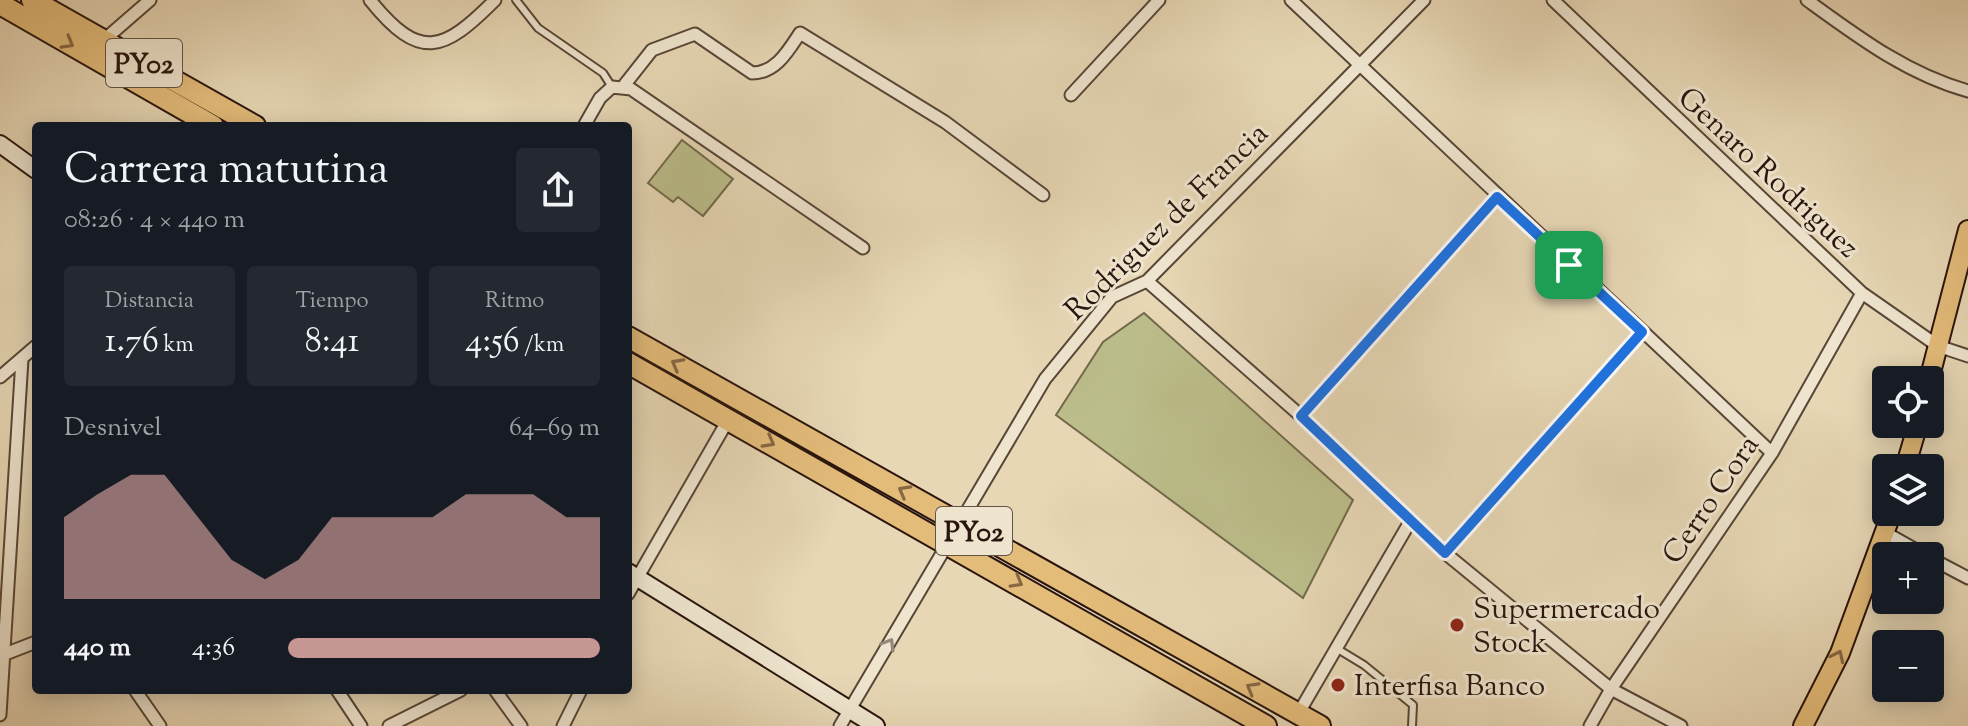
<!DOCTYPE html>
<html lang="es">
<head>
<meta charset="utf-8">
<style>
	:root { --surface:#171b24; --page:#242831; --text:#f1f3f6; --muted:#9ea1a6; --accent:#c59692 }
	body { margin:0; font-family:"Sorts Mill Goudy",serif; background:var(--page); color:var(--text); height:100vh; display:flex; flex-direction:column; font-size:30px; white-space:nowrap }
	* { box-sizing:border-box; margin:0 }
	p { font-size:26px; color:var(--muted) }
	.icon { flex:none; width:44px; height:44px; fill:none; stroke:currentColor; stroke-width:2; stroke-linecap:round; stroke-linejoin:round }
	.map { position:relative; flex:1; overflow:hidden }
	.sheet { position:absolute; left:32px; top:122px; width:600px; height:572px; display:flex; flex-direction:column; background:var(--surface); border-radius:8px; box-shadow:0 4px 20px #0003 }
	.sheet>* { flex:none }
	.fabs { position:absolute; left:1872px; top:366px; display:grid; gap:16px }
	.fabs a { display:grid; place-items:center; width:72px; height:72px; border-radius:8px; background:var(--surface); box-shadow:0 4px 20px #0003; font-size:40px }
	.pin { position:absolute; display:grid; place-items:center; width:68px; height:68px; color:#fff; margin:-34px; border-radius:16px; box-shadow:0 4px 12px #0006 }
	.round { display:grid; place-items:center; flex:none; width:84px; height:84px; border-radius:8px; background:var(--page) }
	.overview { display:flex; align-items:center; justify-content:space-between; height:136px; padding:0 32px }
	h1 { font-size:44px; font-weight:600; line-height:60px }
	.metrics { display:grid; grid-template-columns:repeat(3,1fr); gap:12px; height:136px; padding:8px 32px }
	.metrics div { display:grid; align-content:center; border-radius:8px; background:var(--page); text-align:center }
	.metrics b { font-size:34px; font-weight:600 }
	.metrics small { font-size:22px; font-weight:400 }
	.metrics p { font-size:22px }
	.chart { height:224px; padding:16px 32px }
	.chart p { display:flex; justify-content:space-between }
	.chart svg { width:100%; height:144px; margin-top:8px; fill:var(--accent); opacity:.7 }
	ul { padding:0 32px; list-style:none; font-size:26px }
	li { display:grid; grid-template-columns:128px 96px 1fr; align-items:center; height:60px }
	li i { height:20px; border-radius:10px; background:var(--accent) }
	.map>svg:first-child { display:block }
</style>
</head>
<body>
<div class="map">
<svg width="1968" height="726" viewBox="0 0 1968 726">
	<rect width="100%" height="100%" fill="#e7d7b5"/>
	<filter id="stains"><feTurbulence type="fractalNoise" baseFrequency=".0025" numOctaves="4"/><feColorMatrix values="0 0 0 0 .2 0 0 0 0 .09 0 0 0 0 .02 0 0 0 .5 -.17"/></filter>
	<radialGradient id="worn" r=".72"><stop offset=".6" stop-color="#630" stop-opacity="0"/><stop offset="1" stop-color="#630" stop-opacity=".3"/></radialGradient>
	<path fill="#bbbd8a" stroke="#72694c" stroke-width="2" d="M 682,140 L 733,179 L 703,216 L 678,197 L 673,202 L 648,183 Z
		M 1144,313 L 1353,500 L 1303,598 L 1056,415 L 1103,342 Z"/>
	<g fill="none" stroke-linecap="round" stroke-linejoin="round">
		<g stroke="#584637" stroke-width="10">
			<path id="lane" d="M 516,0 L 538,28 L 603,73 L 612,87
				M 1336,648 L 1364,665 L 1413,705 L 1412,726"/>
		</g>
		<g stroke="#584637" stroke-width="15">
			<path id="street" d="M 370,0 C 420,62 443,52 495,0
				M 1291,0 L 1772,453
				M 1553,0 L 1862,293 L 1938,346 L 1968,356
				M 1807,0 C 1858,37 1907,74 1968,91
				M 104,40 L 150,0
				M 622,88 L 652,50 L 695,34 L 752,73 C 776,73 788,51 800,33 L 945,122 L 1043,195
				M 1071,95 L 1159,0
				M 584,126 L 600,98 L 612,87 L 631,89 L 863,248
				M 1147,281 L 1301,416 L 1445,553 L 1611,689 L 1681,726
				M 0,377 L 36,346
				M 1301,416 L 1497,197
				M 1886,533 L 1927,556
				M 1445,553 L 1642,332
				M 1930,558 L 1968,578
				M 628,594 L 728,420
				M 0,656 L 36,642
				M 135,690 L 160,726
				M 337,690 L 361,726
				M 495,690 L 521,726
				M 1298,714 L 1411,520
				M 0,715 L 22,359
				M 389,726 L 461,690
				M 563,726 L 581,690
				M 840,726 L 1045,379 L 1112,297 L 1147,281 L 1424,0
				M 1590,726 L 1611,689 L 1772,453 L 1862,293"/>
		</g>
		<g stroke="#29150d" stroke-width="20">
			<path id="secondary" d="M 0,144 L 36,170
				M 628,572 L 876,726"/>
		</g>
		<g stroke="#29150d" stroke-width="22">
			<path id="primary" d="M 1929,380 L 1968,230
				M 1905,468 L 1918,424
				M 1803,726 L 1840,653 L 1892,512"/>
		</g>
		<g stroke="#29150d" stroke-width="24">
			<path id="highway" d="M 32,0 L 255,126
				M 0,4 L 213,126
				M 628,337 L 1320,726
				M 628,363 L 1266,726"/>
		</g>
		<use href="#lane" stroke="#efe5cf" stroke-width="6"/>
		<use href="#street" stroke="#efe5cf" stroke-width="11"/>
		<use href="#secondary" stroke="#efe5cf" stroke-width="16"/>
		<use href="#primary" stroke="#e4bc7a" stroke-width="18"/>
		<use href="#highway" stroke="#e4bc7a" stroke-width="20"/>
	</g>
	<defs><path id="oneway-chevron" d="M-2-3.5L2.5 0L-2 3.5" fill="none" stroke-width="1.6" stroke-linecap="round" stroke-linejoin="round" transform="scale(2)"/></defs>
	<g stroke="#866844">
		<use href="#oneway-chevron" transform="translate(68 43) rotate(30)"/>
		<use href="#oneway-chevron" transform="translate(677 364) rotate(-151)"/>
		<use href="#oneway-chevron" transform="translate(769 442) rotate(29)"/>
		<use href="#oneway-chevron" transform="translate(904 491) rotate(-151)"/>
		<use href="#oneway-chevron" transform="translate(1017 582) rotate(30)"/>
		<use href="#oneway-chevron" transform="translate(1838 656) rotate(-65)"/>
		<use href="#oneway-chevron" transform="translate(1252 688) rotate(-150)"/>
	</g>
	<use stroke="#968778" href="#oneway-chevron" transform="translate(889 644) rotate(-59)"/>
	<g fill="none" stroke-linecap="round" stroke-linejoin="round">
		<g stroke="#fff" stroke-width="16">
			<path id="route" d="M 1497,197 L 1642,332 L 1445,553 L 1301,416 Z"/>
		</g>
		<use href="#route" stroke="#1a73e8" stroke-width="10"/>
	</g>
	<g fill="#8f2418" stroke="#efe5cf" stroke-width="3">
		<circle cx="1457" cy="625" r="8"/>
		<circle cx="1338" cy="685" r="8"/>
	</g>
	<g text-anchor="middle" stroke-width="6" stroke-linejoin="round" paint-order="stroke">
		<g fill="#efe5cf" stroke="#645347" stroke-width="2">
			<rect x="106" y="39" width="76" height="48" rx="6"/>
			<rect x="936" y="507" width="76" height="48" rx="6"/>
		</g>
		<g font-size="28" font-weight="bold" fill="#29150d">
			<text x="144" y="73">PY02</text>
			<text x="974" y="541">PY02</text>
		</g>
		<g font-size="30" fill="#29150d" stroke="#efe5cf">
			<text transform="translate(1769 172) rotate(43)" y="10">Genaro Rodriguez</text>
			<text transform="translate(1166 221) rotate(-44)" y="10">Rodriguez de Francia</text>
			<text transform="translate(1710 499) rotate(-56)" y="10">Cerro Cora</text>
		</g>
		<g font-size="30" fill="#29150d" stroke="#efe5cf" text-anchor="start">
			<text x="1473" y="618">Supermercado<tspan x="1473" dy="34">Stock</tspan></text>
			<text x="1354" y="695">Interfisa Banco</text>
		</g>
	</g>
	<rect width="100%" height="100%" filter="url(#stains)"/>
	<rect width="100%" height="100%" fill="url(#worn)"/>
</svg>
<div class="fabs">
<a><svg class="icon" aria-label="locate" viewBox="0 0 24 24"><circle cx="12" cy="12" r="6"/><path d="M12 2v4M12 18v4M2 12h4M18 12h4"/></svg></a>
<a><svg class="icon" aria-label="layers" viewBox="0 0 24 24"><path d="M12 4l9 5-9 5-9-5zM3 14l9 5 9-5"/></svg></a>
<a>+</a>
<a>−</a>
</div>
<div class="pin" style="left:1569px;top:265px;background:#1e9e55"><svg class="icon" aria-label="arrive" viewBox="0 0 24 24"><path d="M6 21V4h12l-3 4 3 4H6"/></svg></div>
<section class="sheet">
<div class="overview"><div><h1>Carrera matutina</h1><p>08:26 · 4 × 440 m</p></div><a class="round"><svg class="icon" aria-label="share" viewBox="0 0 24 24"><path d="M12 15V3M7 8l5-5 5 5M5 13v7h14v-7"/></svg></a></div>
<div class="metrics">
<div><p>Distancia</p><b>1.76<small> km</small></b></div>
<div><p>Tiempo</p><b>8:41</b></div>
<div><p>Ritmo</p><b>4:56<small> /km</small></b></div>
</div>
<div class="chart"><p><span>Desnivel</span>64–69 m</p>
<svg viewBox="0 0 160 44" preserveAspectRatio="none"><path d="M0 44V19L10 12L20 6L30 6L40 19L50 32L60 38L70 32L80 19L90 19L100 19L110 19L120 12L130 12L140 12L150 19L160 19V44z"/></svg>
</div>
<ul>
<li><b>440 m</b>4:36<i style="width:100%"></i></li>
</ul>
</section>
</div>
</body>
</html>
